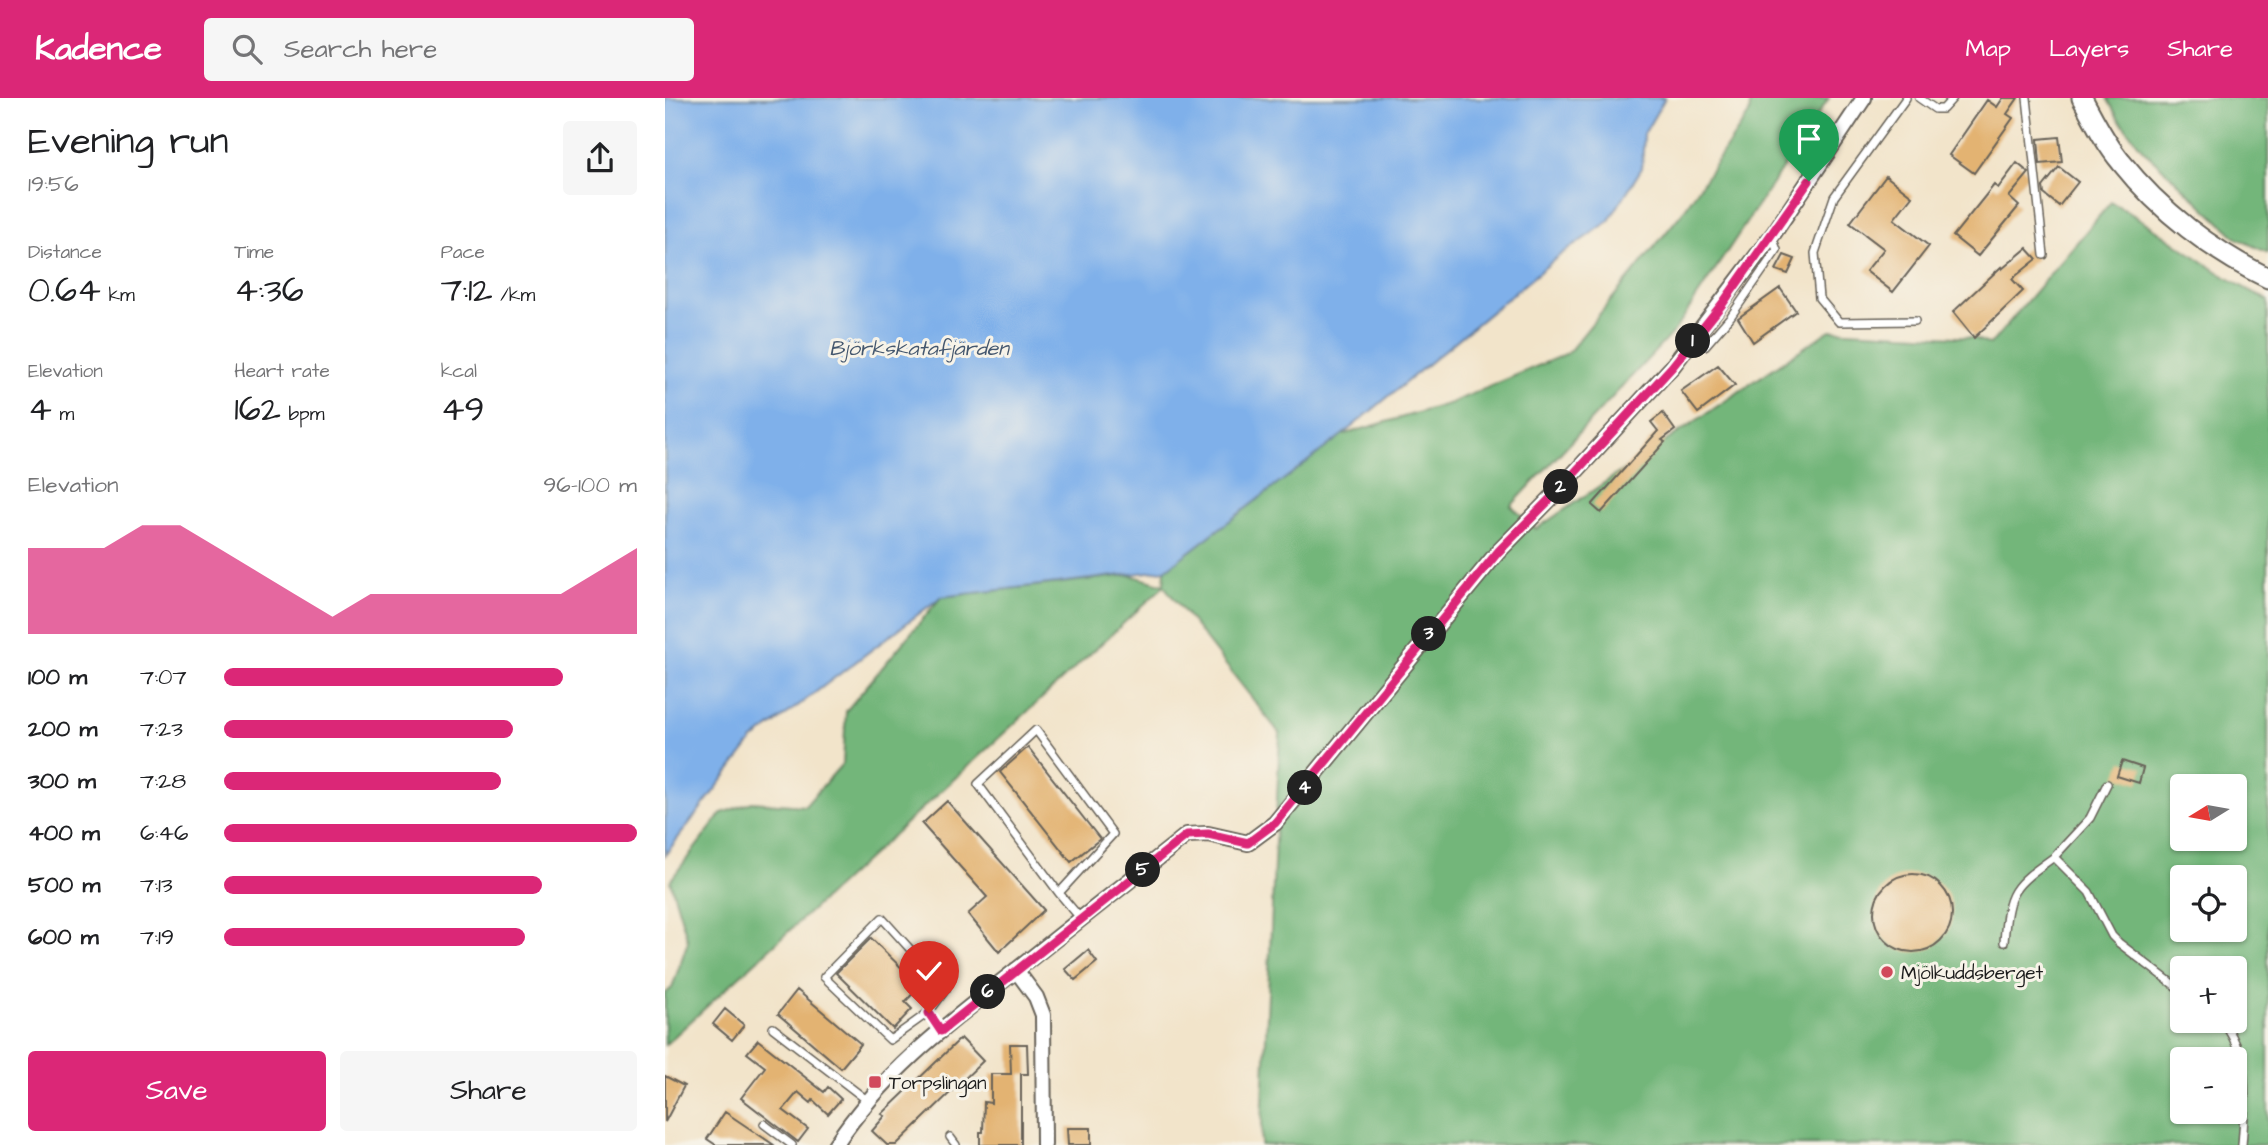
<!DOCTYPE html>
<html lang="en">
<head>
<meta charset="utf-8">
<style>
	:root { --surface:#fff; --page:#f6f6f6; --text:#202124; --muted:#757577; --accent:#db2777 }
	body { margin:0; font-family:"Architects Daughter",sans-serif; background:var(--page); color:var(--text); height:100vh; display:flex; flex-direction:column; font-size:26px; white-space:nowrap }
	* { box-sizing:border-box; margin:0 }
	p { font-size:23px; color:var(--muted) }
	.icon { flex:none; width:38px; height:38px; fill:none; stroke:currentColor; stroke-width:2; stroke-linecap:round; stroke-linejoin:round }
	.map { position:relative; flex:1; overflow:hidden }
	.sheet { display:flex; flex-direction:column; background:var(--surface); width:665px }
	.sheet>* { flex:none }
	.needle { width:46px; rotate:259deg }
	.tools { position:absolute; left:1505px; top:676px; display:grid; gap:14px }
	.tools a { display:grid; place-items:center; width:77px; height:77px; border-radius:7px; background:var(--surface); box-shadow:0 2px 5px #0004; font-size:35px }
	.pin { position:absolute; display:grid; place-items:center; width:60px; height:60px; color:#fff; margin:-72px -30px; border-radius:50% 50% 50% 0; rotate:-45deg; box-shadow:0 0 7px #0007 }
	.pin .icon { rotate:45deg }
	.km { position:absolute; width:35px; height:35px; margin:-18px; border-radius:50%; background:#222; color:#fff; font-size:19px; line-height:35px; text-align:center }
	.round { display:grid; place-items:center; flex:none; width:74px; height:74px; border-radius:7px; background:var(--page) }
	.head { display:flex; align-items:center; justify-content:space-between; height:119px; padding:0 28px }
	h1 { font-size:38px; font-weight:600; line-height:52px }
	.figures { display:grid; grid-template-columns:repeat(3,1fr); gap:10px; height:119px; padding:7px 28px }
	.figures div { display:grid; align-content:center }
	.figures b { font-size:35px; font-weight:600 }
	.figures small { font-size:19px; font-weight:400 }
	.figures p { font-size:19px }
	.chart { height:196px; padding:14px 28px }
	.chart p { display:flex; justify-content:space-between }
	.chart svg { width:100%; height:126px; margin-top:7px; fill:var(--accent); opacity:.7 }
	.button { display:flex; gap:14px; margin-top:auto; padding:14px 28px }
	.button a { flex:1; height:80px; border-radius:7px; background:var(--accent); color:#fff; font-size:28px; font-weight:600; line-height:80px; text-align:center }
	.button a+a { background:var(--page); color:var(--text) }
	ul { padding:0 28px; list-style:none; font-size:23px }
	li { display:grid; grid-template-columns:112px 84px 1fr; align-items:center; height:52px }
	li i { height:18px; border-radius:9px; background:var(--accent) }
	header { display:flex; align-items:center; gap:42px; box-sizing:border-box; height:98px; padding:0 35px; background:var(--accent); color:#fff }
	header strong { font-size:33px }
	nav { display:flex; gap:38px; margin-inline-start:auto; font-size:24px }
	.search { width:490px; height:63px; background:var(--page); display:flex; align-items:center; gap:18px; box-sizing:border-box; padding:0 24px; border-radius:7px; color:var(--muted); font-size:26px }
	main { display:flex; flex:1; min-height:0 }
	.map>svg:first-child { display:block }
</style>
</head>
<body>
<header>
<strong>Kadence</strong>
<div class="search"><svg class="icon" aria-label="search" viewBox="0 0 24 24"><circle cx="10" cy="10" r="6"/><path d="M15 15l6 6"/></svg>Search here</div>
<nav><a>Map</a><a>Layers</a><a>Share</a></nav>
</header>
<main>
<section class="sheet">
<div class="head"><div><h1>Evening run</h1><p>19:56</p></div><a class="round"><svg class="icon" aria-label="share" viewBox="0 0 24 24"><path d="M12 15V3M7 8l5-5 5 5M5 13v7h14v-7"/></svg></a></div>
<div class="figures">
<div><p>Distance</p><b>0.64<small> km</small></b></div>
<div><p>Time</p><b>4:36</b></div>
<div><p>Pace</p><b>7:12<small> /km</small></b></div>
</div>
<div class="figures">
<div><p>Elevation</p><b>4<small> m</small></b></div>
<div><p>Heart rate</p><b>162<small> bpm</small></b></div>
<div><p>kcal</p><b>49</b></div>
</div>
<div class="chart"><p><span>Elevation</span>96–100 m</p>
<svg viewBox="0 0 160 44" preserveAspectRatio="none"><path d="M0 44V14L10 14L20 14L30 6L40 6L50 14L60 22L70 30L80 38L90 30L100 30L110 30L120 30L130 30L140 30L150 22L160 14V44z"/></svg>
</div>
<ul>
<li><b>100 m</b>7:07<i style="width:82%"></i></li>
<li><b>200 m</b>7:23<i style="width:70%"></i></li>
<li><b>300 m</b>7:28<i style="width:67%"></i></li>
<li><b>400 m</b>6:46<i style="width:100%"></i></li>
<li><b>500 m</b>7:13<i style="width:77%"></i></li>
<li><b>600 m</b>7:19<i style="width:73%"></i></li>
</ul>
<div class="button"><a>Save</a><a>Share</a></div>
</section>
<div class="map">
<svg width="1603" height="1047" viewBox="0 0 1603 1047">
	<rect width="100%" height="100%" fill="#f7f3e8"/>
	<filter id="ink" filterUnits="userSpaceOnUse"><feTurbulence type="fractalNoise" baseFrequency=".0143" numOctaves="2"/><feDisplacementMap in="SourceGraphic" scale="14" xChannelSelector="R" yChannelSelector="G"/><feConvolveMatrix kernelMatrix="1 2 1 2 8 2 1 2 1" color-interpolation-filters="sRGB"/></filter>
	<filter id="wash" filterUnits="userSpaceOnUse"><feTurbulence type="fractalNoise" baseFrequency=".00686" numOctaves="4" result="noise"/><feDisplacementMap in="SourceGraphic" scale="28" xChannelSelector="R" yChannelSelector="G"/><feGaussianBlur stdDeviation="1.57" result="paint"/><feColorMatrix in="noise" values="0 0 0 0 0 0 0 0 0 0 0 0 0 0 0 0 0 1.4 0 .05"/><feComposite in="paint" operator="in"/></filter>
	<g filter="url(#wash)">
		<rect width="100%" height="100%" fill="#f2e4ca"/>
		<path fill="#73b67a" stroke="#48694b" stroke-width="2" fill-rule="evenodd" d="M 1086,0 L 1164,0 L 1010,232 L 846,408 L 871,431 L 1165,232 L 1309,240 L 1325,247 L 1446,104 C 1501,133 1545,175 1603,202 L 1603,1047 L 596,1047 L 615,636 L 499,488 L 0,947 L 0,895 L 7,890 L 23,843 L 5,783 L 57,715 L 87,704 L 140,708 L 178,665 L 181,613 L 276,499 L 465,477 L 499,487 L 500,472 L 677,337 L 786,305 L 903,255 L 1017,115 L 1084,16 ZM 1517,688 L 1570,688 L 1570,740 L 1517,740 ZM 1517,779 L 1570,779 L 1570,831 L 1517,831 ZM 1517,870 L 1570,870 L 1570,922 L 1517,922 ZM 1517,961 L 1570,961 L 1570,1013 L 1517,1013 Z
			M 1442,0 L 1603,0 L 1603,155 L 1573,141 L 1478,52 L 1453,20 Z"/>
		<path fill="#7fb0ea" stroke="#4e6683" stroke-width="2" d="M 0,0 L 1000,0 L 979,36 L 977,70 L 943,124 L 895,157 L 677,337 L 500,472 L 276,499 L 88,642 L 0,757 Z"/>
		<g id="blocks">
			<path fill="#e3b372" d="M 1338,0 L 1353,0 L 1342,16 L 1348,20 L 1309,75 L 1284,57 L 1322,2 L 1332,9 Z
				M 1394,39 L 1397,64 L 1375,66 L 1373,41 Z
				M 1352,65 L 1364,75 L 1344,99 L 1354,108 L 1313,158 L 1288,138 L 1329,87 L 1333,90 Z
				M 1394,69 L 1413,84 L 1394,108 L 1379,96 L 1378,89 Z
				M 1221,78 L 1247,98 L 1229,121 L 1264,148 L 1228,194 L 1201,173 L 1219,151 L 1185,125 Z
				M 1362,150 L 1372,161 L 1347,181 L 1358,193 L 1309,240 L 1288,214 L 1336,169 L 1337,171 Z
				M 1119,157 L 1130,161 L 1123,176 L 1111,172 Z
				M 1115,190 L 1131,213 L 1088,244 L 1073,220 Z
				M 1053,267 L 1070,287 L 1033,315 L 1016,293 Z
				M 998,315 L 1010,332 L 997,342 L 1000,344 L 936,415 L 927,407 L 993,333 L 986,324 Z
				M 363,649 L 435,741 L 406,764 L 335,674 Z
				M 1457,663 L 1478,670 L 1474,685 L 1452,678 Z
				M 282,703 L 379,812 L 334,854 L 303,816 L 322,799 L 257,726 Z
				M1209 815a39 39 0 1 1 78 0a39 39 0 1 1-78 0Z
				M 206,840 L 255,888 L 240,904 L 247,911 L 228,931 L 171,875 Z
				M 423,852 L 432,864 L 410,882 L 400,871 Z
				M 132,892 L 196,946 L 176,970 L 113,916 Z
				M 60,911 L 79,927 L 67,942 L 48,926 Z
				M 296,940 L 318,963 L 231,1047 L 222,1047 L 207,1033 L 220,1018 L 217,1016 Z
				M 93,942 L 159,994 L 163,989 L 176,1001 L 163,1016 L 148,1002 L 146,1005 L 133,994 L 118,1012 L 143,1031 L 133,1044 L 76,1000 L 100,969 L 82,955 Z
				M 345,946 L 362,946 L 363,976 L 356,976 L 356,1047 L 315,1047 L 315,1034 L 318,1034 L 319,1004 L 326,1005 L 326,976 L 346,976 Z
				M 0,978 L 19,988 L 0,1024 Z
				M 60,1014 L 109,1047 L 51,1047 L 42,1041 Z
				M 402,1030 L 426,1030 L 426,1047 L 403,1047 Z"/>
		</g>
	</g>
	<g filter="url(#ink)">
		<use href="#blocks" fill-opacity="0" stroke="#676259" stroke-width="2"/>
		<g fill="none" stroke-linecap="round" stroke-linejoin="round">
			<g stroke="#676259" stroke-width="10">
				<path id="service" d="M 1241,0 L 1169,99 L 1150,155 L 1154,200 L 1174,224 L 1250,223
					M 1254,0 L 1270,11 L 1278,11 L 1288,0
					M 1362,0 L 1379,157
					M 1040,248 L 1066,218 L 1112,152 L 1107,139
					M 1389,759 L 1425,720 L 1442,686
					M 394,795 L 448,736 L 371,632 L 313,686 L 394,795 L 416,821
					M 1339,844 C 1343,792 1347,789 1389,759 L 1424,794 L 1447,838 L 1454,845 L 1517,893
					M 264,914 L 281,891 L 217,820 L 159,879 L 225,942 L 264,914 L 275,932
					M 1556,922 C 1586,956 1580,1006 1577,1047
					M 108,930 L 203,1003
					M 99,1026 L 127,1047
					M 285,1039 L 291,1047"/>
			</g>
			<g stroke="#676259" stroke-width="18">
				<path id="minor" d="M 351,872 L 371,899 L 378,917 L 379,1047
					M 170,1047 C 218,974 286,923 354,870 C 410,826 466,782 522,737 L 543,736 L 583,745 L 610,725 L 833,454 L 892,394 L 1007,269 L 1109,135 L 1199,0"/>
			</g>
			<g stroke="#676259" stroke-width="23">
				<path id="tertiary" d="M 1417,0 C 1429,22 1440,45 1456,64 C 1495,113 1547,153 1603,180"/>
			</g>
			<use href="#service" stroke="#fff" stroke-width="7"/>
			<use href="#minor" stroke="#fff" stroke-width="14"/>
			<use href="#tertiary" stroke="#fff" stroke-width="19"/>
		</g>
	</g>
	<g fill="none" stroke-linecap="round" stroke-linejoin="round" filter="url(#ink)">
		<g stroke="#fff" stroke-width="14">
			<path id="route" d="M 264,915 L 276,933 L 522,737 L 543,736 L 583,745 L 610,725 L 833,454 L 892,394 L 1007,269 L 1058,205 L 1144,83"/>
		</g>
		<use href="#route" stroke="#db2777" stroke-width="9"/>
	</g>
	<g fill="#d1495b" stroke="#f7f3e8" stroke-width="2.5">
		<circle cx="1222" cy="874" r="7"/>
		<rect x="203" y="977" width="14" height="14" rx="3.5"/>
	</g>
	<g text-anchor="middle" stroke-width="6" stroke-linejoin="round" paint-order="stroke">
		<g font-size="19" fill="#1c1c1c" stroke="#f7f3e8" text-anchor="start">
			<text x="1236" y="881">Mjölkuddsberget</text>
			<text x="224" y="991">Torpslingan</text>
		</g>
		<g font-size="21" font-style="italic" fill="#44576e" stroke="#f7f3e8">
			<text x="254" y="257">Björkskatafjärden</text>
		</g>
	</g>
</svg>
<div class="tools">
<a><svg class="needle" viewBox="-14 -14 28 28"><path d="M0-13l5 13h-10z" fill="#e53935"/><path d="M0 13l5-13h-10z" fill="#757577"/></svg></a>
<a><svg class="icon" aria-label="locate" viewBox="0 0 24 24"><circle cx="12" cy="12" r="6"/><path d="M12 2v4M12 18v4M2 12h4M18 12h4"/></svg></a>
<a>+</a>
<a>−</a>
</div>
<div class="pin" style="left:1144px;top:83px;background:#1e9e55"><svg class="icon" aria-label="arrive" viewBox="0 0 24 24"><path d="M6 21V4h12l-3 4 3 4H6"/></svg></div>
<div class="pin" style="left:264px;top:915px;background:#d93025"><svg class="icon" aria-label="check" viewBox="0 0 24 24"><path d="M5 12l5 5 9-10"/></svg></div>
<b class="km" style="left:1028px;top:243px">1</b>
<b class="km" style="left:896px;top:389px">2</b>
<b class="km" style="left:764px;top:536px">3</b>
<b class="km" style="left:640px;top:690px">4</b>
<b class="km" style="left:478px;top:772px">5</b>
<b class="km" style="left:323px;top:894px">6</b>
</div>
</main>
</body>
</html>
